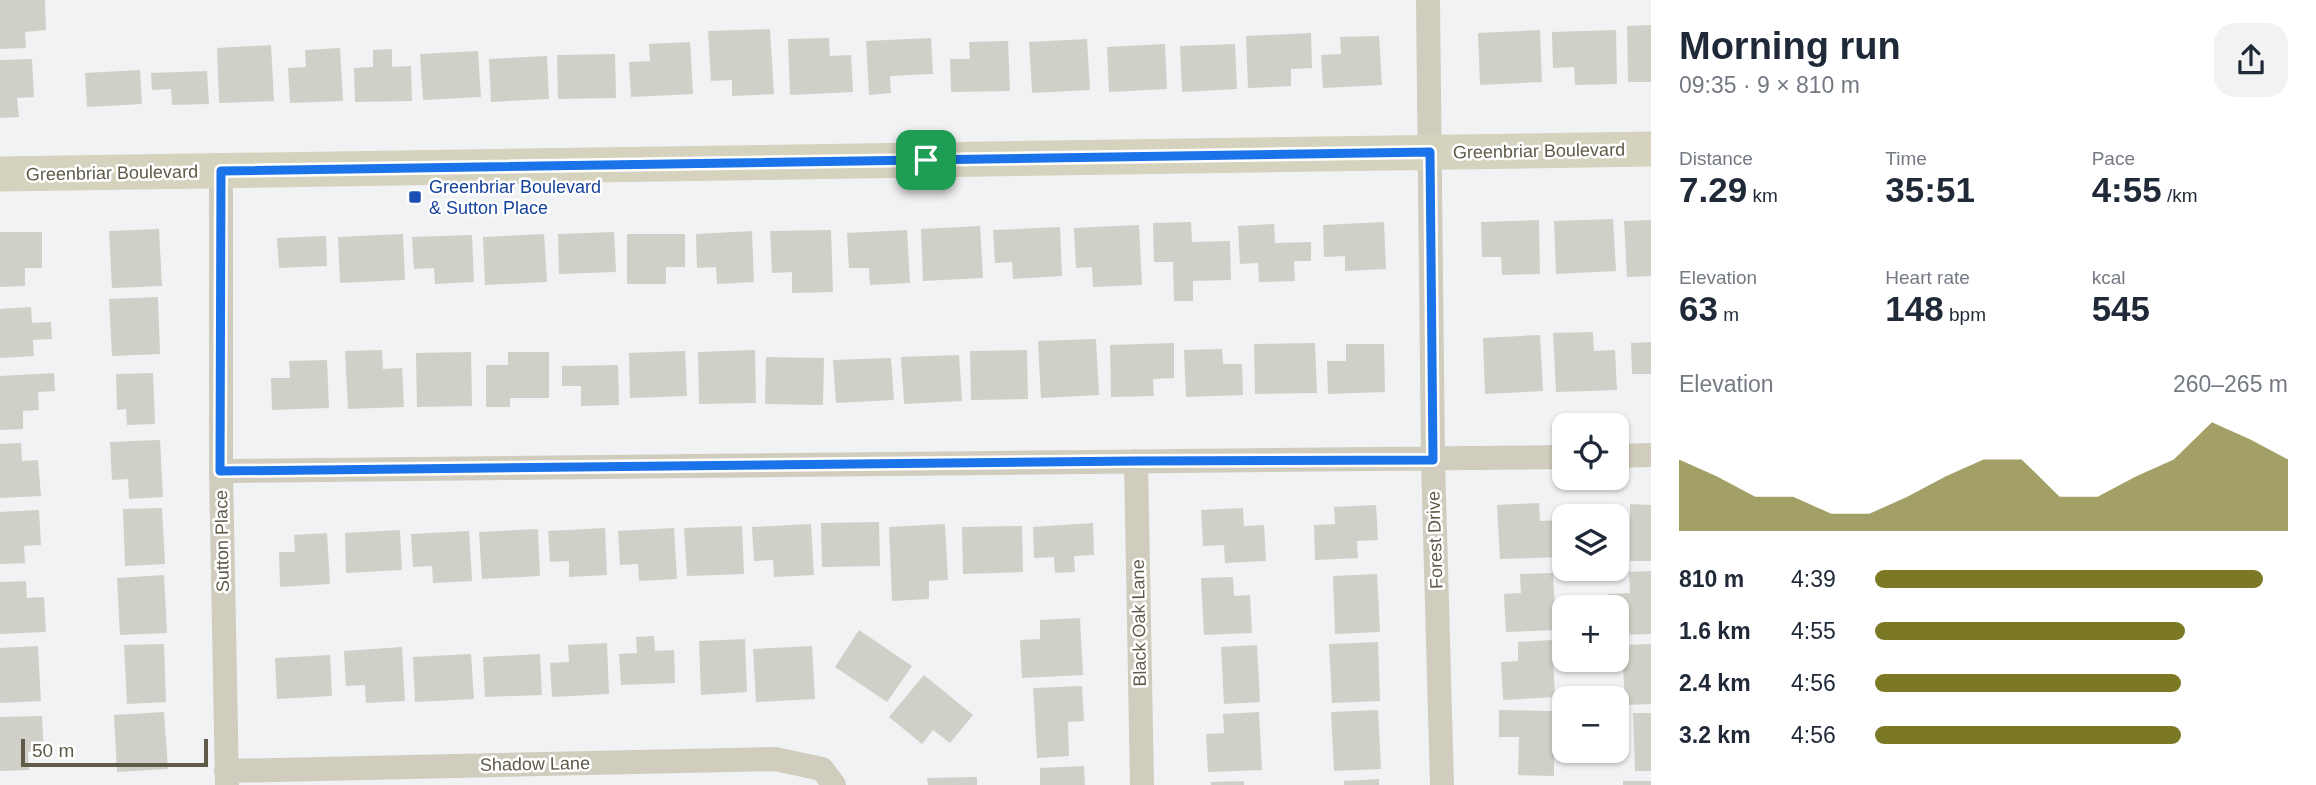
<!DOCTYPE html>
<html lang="en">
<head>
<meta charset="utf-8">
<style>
	:root { --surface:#fff; --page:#f2f2f3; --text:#1f2937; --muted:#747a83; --accent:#7c7926 }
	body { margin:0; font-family:Arial,sans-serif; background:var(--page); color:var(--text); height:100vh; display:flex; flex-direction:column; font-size:26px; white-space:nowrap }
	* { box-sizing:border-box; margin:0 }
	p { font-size:23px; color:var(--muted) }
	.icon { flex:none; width:38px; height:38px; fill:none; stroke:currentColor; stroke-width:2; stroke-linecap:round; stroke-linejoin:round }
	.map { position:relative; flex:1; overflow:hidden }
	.details { display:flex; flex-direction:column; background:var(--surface); width:665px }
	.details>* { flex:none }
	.fabs { position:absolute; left:1552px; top:413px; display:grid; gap:14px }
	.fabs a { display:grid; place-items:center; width:77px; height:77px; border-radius:14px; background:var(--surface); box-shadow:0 2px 5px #0004; font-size:35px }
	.scale { position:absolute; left:21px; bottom:18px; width:187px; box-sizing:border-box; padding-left:7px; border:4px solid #5f5b48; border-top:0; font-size:19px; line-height:24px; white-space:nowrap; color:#5f5b48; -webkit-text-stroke:5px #fff; paint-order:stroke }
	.pin { position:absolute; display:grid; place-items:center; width:60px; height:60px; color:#fff; margin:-30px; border-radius:14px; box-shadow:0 4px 10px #0006 }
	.round { display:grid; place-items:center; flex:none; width:74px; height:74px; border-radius:21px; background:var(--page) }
	.headline { display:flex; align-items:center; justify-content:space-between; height:119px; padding:0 28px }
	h1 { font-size:38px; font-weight:700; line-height:52px }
	.figures { display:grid; grid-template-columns:repeat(3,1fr); gap:10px; height:119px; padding:7px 28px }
	.figures div { display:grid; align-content:center }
	.figures b { font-size:35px; font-weight:700 }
	.figures small { font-size:19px; font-weight:400 }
	.figures p { font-size:19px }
	.chart { height:196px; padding:14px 28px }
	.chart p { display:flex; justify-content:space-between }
	.chart svg { width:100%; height:126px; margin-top:7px; fill:var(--accent); opacity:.7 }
	ul { padding:0 28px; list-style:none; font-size:23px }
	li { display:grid; grid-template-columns:112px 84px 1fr; align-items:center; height:52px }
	li i { height:18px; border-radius:9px; background:var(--accent) }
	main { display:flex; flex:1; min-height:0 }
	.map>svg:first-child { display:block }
</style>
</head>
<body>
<main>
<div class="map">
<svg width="1651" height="785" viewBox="0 0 1651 785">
	<rect width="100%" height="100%" fill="#f1f2f3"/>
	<path fill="#d0d0c8" d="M 0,0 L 45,0 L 46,30 L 25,32 L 26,48 L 0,49 Z
		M 1651,25 L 1651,82 L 1628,82 L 1627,26 Z
		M 770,29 L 774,94 L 732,96 L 732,80 L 711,81 L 708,31 Z
		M 1540,30 L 1542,82 L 1480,85 L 1478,33 Z
		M 1616,30 L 1617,84 L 1575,85 L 1574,67 L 1553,68 L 1552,32 Z
		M 1311,33 L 1312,68 L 1291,69 L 1291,86 L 1248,88 L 1246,36 Z
		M 1379,36 L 1382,85 L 1323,88 L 1321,55 L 1341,54 L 1340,37 Z
		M 829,38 L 830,56 L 851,55 L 853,92 L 790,95 L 788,39 Z
		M 931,38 L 933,74 L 890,76 L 891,93 L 869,95 L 866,41 Z
		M 1087,39 L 1090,90 L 1032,93 L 1029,42 Z
		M 1008,41 L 1010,91 L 951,92 L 950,59 L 970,59 L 969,42 Z
		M 690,42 L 693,94 L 631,97 L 629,62 L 650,61 L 649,44 Z
		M 1165,44 L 1167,89 L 1109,92 L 1107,47 Z
		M 1235,44 L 1237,89 L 1182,92 L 1180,46 Z
		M 271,45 L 274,101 L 219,103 L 217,48 Z
		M 340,48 L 343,101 L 290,103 L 288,68 L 306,67 L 305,50 Z
		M 392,49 L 392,67 L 411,66 L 412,101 L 355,102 L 354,68 L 373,67 L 373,50 Z
		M 478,51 L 481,97 L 423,100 L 420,54 Z
		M 615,54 L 616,98 L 558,99 L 557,55 Z
		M 547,56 L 549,99 L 491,102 L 489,59 Z
		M 32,59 L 34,97 L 17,98 L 19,117 L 0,118 L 0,60 Z
		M 140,70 L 142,104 L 87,107 L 85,73 Z
		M 207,71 L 209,104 L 172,105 L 171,89 L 152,90 L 151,73 Z
		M 1613,219 L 1616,271 L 1556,274 L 1554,221 Z
		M 1539,220 L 1540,274 L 1502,275 L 1501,257 L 1482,257 L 1481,222 Z
		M 1651,220 L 1651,276 L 1627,277 L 1624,221 Z
		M 1191,222 L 1192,242 L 1230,241 L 1231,280 L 1193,281 L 1193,301 L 1174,301 L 1173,262 L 1154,262 L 1153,223 Z
		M 1384,222 L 1386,269 L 1345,271 L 1345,256 L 1324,257 L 1323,225 Z
		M 1274,224 L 1275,243 L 1311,242 L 1311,261 L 1294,261 L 1295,281 L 1259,282 L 1258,263 L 1240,264 L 1238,226 Z
		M 1139,225 L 1142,285 L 1093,287 L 1092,267 L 1076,268 L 1074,228 Z
		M 980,226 L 983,278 L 923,281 L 921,229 Z
		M 1060,227 L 1062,276 L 1013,279 L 1012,262 L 995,263 L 993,230 Z
		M 159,229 L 162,286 L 112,288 L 109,231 Z
		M 831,230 L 833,292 L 792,293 L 792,272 L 772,273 L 770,231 Z
		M 907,230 L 910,283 L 870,285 L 869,268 L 849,268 L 847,233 Z
		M 752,231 L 754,282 L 717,284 L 716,267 L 697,268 L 696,234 Z
		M 0,232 L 42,232 L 42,268 L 25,268 L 25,286 L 0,287 Z
		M 614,232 L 616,272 L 559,274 L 558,234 Z
		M 403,234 L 405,280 L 340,283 L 338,237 Z
		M 544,234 L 547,282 L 485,285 L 483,237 Z
		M 627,234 L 685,234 L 685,267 L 666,267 L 666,284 L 627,284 Z
		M 472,235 L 474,282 L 435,284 L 434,268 L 414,269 L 412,237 Z
		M 326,236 L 327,266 L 279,268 L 277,238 Z
		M 158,297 L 160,354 L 112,356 L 109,299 Z
		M 31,307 L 32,323 L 51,322 L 52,339 L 33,340 L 34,356 L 0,358 L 0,309 Z
		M 1593,332 L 1594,351 L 1615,350 L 1617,390 L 1556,392 L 1553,333 Z
		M 1540,335 L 1543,391 L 1485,394 L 1483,338 Z
		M 1096,339 L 1099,395 L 1041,398 L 1038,341 Z
		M 1651,342 L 1651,374 L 1632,374 L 1631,343 Z
		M 1174,343 L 1174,378 L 1153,379 L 1154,396 L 1111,397 L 1110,345 Z
		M 1315,343 L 1317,393 L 1255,394 L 1254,344 Z
		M 1346,344 L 1384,344 L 1385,392 L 1328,394 L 1327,361 L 1346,361 Z
		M 1222,349 L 1223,364 L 1242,364 L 1243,395 L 1186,397 L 1184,350 Z
		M 382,350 L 383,369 L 402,368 L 404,407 L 348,409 L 345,351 Z
		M 755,350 L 756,403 L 699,404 L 698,352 Z
		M 1027,350 L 1028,399 L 971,400 L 970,351 Z
		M 685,351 L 687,396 L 630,398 L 629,353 Z
		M 471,352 L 472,406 L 417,407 L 416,353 Z
		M 508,352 L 549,352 L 549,398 L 510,398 L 510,407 L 486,407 L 486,365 L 508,365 Z
		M 959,355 L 962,401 L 904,404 L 901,357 Z
		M 766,357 L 824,358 L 823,405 L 765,404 Z
		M 891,358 L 894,400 L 836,403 L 833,360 Z
		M 327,360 L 329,408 L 272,410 L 271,378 L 290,378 L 289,361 Z
		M 618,365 L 619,405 L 581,406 L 581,386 L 562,386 L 562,366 Z
		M 54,373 L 55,391 L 38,392 L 39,410 L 23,411 L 23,429 L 0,430 L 0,376 Z
		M 153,373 L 155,424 L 127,425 L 126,409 L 117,410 L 116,374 Z
		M 160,440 L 163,497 L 129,499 L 128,479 L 112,480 L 110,442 Z
		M 21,443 L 22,461 L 38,460 L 41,496 L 0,498 L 0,444 Z
		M 1539,503 L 1540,521 L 1560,520 L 1562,557 L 1500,559 L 1497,505 Z
		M 1630,504 L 1651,505 L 1651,561 L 1630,561 Z
		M 1376,505 L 1378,540 L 1357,541 L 1358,558 L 1315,560 L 1314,525 L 1335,524 L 1334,507 Z
		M 162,508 L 165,564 L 125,566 L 123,509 Z
		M 1243,508 L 1244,526 L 1264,525 L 1266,561 L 1225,563 L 1224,545 L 1203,546 L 1201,510 Z
		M 39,510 L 41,545 L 24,546 L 25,563 L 0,564 L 0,512 Z
		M 879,522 L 880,566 L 822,567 L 821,523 Z
		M 1093,523 L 1094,555 L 1074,556 L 1075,572 L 1055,573 L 1054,557 L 1034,558 L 1033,527 Z
		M 811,524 L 814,575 L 774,577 L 773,560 L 754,561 L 752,527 Z
		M 945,524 L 948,580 L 929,581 L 929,599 L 892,601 L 889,527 Z
		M 742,526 L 744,574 L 687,576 L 684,528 Z
		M 1022,526 L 1023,572 L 963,574 L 962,527 Z
		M 605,528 L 607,575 L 569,577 L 569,561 L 550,562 L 548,531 Z
		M 674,528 L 677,579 L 639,581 L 638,564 L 620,565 L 618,531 Z
		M 538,529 L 540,576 L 482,579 L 479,532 Z
		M 400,530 L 402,570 L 346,573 L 345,533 Z
		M 469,531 L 472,581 L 433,583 L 432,566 L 413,567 L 411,534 Z
		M 327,533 L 330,584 L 280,587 L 279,552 L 295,552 L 294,535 Z
		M 1651,571 L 1651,634 L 1617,635 L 1617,607 L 1609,607 L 1608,594 L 1630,593 L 1629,572 Z
		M 1553,573 L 1556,630 L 1506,632 L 1504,594 L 1521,593 L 1520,574 Z
		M 1377,574 L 1380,632 L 1335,634 L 1333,576 Z
		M 164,575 L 167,633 L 120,635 L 117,578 Z
		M 1233,577 L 1234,596 L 1250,595 L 1252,633 L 1204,635 L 1201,578 Z
		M 26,581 L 27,598 L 44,597 L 46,632 L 0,634 L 0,582 Z
		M 1080,618 L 1083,675 L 1022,678 L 1020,640 L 1040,639 L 1040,620 Z
		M 859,630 L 912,666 L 887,702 L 835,667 Z
		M 654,636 L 655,651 L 674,650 L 675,683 L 621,685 L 619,654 L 637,653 L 636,637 Z
		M 745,639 L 747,692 L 701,695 L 699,641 Z
		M 1552,640 L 1555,697 L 1503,700 L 1501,662 L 1518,661 L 1518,642 Z
		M 1378,642 L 1380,701 L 1332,703 L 1329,644 Z
		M 607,643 L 609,694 L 552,697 L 550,663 L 569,662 L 568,645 Z
		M 164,644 L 166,702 L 127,704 L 124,645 Z
		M 1651,644 L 1651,704 L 1625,705 L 1622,645 Z
		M 1257,645 L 1260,702 L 1224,704 L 1221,647 Z
		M 38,646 L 41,701 L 0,703 L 0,648 Z
		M 812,646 L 815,699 L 756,702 L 753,649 Z
		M 402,647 L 405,701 L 366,703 L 365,685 L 346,686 L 344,651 Z
		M 471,654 L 474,699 L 415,702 L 413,657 Z
		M 540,654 L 542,695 L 485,697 L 483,657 Z
		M 330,655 L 332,696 L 277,699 L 275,658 Z
		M 924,675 L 973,715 L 950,743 L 933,730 L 922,744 L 889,717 Z
		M 1082,686 L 1084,721 L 1068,722 L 1069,756 L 1037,758 L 1033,688 Z
		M 1378,710 L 1381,769 L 1334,771 L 1331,712 Z
		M 1499,710 L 1554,711 L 1554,776 L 1518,775 L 1519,737 L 1499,737 Z
		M 164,712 L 168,769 L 117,772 L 114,715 Z
		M 1259,712 L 1262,770 L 1208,772 L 1206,734 L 1224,733 L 1223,714 Z
		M 1633,713 L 1651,713 L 1651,771 L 1635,771 Z
		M 42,716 L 44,751 L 28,752 L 29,770 L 0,771 L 0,717 Z
		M 1084,766 L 1085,785 L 1040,785 L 1040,768 Z
		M 977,777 L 977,785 L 928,785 L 927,778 Z
		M 1379,779 L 1379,785 L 1344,785 L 1344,781 Z
		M 1244,781 L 1244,785 L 1211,785 L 1211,782 Z
		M 1623,781 L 1651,781 L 1651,785 L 1623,785 Z"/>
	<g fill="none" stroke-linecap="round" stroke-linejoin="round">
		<path stroke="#d0cdbe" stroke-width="24" d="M 1428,0 L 1433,460 L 1442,785
			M 221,171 L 221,471 L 227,784
			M 1617,456 L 1651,455
			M 1136,461 L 1142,785
			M 221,471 L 1564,457
			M 226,771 L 775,759 L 822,769 L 834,785"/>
		<path stroke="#d5d2be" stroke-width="35" d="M 0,174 L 1651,149"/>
	</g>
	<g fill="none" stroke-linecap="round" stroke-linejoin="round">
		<g stroke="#fff" stroke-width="14">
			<path id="route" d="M 1430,152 L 1433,460 L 1136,461 L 220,471 L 221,171 Z"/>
		</g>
		<use href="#route" stroke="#1a73e8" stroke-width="9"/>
	</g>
	<rect fill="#1a4fb4" stroke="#fff" stroke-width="2.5" x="408" y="190" width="14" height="14" rx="3.5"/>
	<g text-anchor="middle" stroke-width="5" stroke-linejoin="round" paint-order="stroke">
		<g font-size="18" fill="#5f5b48" stroke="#fff">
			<text transform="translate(1539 151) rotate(-1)" y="6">Greenbriar Boulevard</text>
			<text transform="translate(112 173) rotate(-1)" y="6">Greenbriar Boulevard</text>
			<text transform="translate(1435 540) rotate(-92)" y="6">Forest Drive</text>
			<text transform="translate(222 541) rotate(-91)" y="6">Sutton Place</text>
			<text transform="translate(1139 623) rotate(-91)" y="6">Black Oak Lane</text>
			<text transform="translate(535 764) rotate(-1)" y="6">Shadow Lane</text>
		</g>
		<g font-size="18" fill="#164399" stroke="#fff" text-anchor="start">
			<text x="429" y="193">Greenbriar Boulevard<tspan x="429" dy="21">&amp; Sutton Place</tspan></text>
		</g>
	</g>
</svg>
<div class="fabs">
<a><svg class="icon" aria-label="locate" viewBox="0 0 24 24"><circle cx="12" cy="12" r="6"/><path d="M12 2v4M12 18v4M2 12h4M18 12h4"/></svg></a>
<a><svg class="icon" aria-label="layers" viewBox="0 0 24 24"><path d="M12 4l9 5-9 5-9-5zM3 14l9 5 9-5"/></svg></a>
<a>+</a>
<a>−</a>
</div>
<div class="scale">50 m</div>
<div class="pin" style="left:926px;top:160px;background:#1e9e55"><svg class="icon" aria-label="arrive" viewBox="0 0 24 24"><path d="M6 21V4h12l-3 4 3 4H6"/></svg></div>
</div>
<section class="details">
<div class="headline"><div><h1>Morning run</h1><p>09:35 · 9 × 810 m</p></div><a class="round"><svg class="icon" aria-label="share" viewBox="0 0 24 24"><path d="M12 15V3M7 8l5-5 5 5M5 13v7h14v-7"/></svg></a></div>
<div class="figures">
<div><p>Distance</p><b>7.29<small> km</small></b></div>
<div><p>Time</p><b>35:51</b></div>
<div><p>Pace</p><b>4:55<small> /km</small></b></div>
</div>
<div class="figures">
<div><p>Elevation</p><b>63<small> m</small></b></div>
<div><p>Heart rate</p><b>148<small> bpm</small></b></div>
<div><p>kcal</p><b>545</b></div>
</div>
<div class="chart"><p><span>Elevation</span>260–265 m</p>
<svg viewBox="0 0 160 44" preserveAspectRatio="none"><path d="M0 44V19L10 25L20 32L30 32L40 38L50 38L60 32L70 25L80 19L90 19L100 32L110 32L120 25L130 19L140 6L150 12L160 19V44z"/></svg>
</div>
<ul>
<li><b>810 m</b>4:39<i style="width:94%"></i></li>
<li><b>1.6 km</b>4:55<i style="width:75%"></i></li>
<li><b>2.4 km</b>4:56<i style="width:74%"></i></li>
<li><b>3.2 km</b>4:56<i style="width:74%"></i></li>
</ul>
</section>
</main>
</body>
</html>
